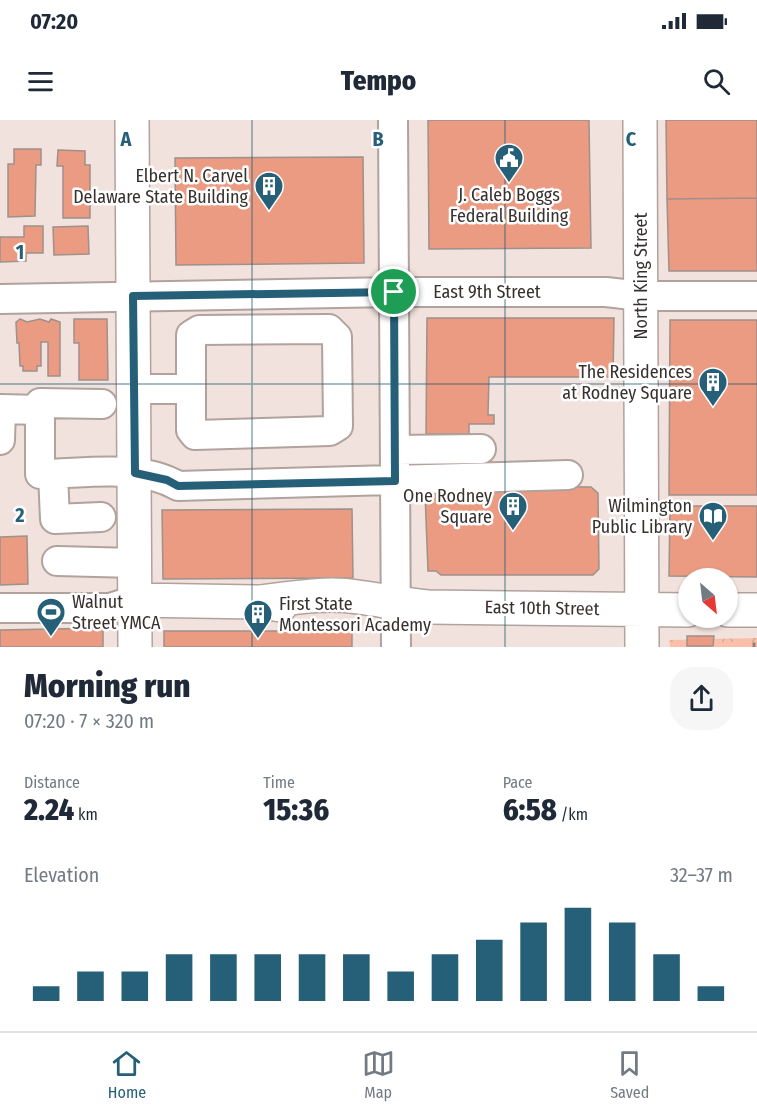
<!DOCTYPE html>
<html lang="en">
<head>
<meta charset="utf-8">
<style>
	:root { --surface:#fff; --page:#f6f6f7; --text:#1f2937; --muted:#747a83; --line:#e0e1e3; --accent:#266078 }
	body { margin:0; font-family:"Fira Sans Condensed",sans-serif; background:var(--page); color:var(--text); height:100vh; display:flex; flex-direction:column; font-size:22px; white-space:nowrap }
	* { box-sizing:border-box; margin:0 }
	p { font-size:20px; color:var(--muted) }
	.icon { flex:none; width:33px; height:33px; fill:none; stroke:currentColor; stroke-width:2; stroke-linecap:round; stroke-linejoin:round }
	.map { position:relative; height:527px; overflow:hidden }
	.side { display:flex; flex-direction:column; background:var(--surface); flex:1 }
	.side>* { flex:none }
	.needle { width:39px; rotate:152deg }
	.tools { position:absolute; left:678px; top:448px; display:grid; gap:12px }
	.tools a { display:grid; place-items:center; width:60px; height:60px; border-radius:50%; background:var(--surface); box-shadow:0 2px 4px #0004; font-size:30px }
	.pin { position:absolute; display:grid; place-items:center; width:51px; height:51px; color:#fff; margin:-26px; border:3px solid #fff; border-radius:50%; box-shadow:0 2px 6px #0007 }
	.round { display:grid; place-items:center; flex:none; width:63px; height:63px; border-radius:24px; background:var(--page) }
	.overview { display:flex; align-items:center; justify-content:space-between; height:102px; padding:0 24px }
	h1 { font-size:33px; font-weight:800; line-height:45px }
	.metrics { display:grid; grid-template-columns:repeat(3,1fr); gap:9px; height:102px; padding:6px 24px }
	.metrics div { display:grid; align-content:center }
	.metrics b { font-size:30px; font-weight:800 }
	.metrics small { font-size:16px; font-weight:400 }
	.metrics p { font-size:16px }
	.chart { height:168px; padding:12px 24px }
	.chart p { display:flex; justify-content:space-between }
	.chart svg { width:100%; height:108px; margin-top:6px; stroke:var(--accent); stroke-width:6 }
	.status { display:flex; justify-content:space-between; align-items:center; height:42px; padding:0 30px; background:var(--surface); direction:ltr }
	.status svg { height:16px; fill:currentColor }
	header { display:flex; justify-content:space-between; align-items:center; height:78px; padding:0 24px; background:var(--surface); font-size:27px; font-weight:800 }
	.menu { display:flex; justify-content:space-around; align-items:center; height:84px; border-top:2px solid var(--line); background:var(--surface); font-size:16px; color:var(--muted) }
	.menu a { display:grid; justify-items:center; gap:3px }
	.menu .current { color:var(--accent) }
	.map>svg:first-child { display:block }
</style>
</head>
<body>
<div class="status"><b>07:20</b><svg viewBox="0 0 49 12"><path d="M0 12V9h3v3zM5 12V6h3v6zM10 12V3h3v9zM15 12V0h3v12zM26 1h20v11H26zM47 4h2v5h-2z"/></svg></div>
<header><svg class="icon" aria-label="menu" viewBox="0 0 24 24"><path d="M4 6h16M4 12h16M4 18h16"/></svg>Tempo<svg class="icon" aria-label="search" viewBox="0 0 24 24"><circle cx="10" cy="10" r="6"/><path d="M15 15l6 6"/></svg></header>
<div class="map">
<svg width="757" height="527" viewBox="0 0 757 527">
	<defs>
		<pattern id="forest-crowns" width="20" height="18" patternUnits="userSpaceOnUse" patternTransform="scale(1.5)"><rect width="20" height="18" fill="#f9bfaa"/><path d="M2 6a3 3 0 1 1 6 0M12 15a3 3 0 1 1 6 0" fill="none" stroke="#d6a493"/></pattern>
	</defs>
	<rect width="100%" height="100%" fill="#f2e2dd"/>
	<path fill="url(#forest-crowns)" d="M 757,518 L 757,527 L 670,527 L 669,520 Z"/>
	<path fill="#ea9b81" stroke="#9f908b" stroke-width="1.5" d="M 428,0 L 589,0 L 591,128 L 429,129 Z
		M 666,0 L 757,0 L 757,78 L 667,79 Z
		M 14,29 L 41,29 L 41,45 L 36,45 L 35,96 L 8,97 L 8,44 L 14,44 Z
		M 58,30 L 85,31 L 85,45 L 90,45 L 90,98 L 63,98 L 63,46 L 57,46 Z
		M 363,37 L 364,143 L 176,145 L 175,38 Z
		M 757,78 L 757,151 L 669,151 L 667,79 Z
		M 24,106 L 43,106 L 43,133 L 26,133 L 26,141 L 0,142 L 0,117 L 24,117 Z
		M 88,106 L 89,134 L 54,135 L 53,107 Z
		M 427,198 L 614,198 L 613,257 L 489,257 L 488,295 L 494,295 L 494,304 L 469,304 L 469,314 L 426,314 Z
		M 20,199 L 27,202 L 40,199 L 49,202 L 51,199 L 60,202 L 60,256 L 48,256 L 48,222 L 41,222 L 41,246 L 37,246 L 37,251 L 23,251 L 23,246 L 20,246 L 19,223 L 17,223 L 16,202 Z
		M 74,199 L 107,199 L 108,260 L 79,260 L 79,223 L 74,223 Z
		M 670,200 L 757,200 L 757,375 L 669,375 Z
		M 441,366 L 591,367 L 598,373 L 599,449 L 593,455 L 441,455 L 436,451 L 428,451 L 425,373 L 434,373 Z
		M 670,386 L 757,386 L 757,457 L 669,456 Z
		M 352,389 L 353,458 L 163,459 L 162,390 Z
		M 27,416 L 28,464 L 0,465 L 0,417 Z
		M 103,508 L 103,527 L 0,527 L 0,510 Z
		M 164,511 L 352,511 L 352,527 L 164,527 Z
		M 687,516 L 714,516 L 713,526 L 687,526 Z"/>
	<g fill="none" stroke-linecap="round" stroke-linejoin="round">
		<g stroke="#b1a29d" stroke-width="32">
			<path id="minor" d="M 393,0 L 396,527
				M 0,179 L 394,172 L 606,172 L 641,176 L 757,176
				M 329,209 L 337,217 L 338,306 L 330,311 L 195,315 L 191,310 L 191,215 L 199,210 Z
				M 134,269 L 191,269
				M 102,284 L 40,283 L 40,354 C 83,354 139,343 178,366 L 568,355
				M 0,320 L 1,289 L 40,290
				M 395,330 L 481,329
				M 53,354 L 55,399 L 101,397
				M 57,441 L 135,443
				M 0,488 L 110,488 L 135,480"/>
		</g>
		<g stroke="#b1a29d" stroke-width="36">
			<path id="major" d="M 132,0 L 135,527
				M 640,0 L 642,527
				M 135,480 L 260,482 L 281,485
				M 260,482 C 292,478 326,472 358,477 C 382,480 404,485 428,487 L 688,490
				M 728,490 L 757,490"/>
		</g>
		<path stroke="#8d827f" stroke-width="3" stroke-dasharray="4.5 4.5" stroke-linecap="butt" d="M 754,527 L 754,518"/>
		<use href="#minor" stroke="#fff" stroke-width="28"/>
		<use href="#major" stroke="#fff" stroke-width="33"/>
	</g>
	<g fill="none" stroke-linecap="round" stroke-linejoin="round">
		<g stroke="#fff" stroke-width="12">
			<path id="route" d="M 394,172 L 395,361 L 178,366 L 167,360 L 135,353 L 133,176 Z"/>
		</g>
		<use href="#route" stroke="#266078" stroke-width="8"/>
	</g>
	<path fill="none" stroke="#266078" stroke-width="1.5" stroke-opacity="0.55" d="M 252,0 L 252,527M 505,0 L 505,527M 0,264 L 757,264"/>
	<defs>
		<g id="civic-pin" transform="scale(1.5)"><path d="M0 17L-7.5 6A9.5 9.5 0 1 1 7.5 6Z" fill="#266078" stroke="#fff"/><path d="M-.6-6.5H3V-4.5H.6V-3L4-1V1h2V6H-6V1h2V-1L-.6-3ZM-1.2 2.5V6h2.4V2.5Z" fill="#fff"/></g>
		<g id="building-pin" transform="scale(1.5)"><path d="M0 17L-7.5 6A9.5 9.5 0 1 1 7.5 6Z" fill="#266078" stroke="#fff"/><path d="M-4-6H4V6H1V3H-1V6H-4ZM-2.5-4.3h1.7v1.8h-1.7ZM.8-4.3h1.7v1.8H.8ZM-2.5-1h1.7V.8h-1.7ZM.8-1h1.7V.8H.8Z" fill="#fff"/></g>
		<g id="library-pin" transform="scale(1.5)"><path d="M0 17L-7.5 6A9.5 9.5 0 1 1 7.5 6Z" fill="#266078" stroke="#fff"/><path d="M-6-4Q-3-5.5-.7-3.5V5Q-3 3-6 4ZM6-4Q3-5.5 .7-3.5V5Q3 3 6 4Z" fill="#fff"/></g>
		<g id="stadium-pin" transform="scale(1.5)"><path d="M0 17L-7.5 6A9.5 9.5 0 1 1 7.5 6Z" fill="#266078" stroke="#fff"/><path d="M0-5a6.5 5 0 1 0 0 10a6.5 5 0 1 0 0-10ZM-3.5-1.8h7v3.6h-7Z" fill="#fff"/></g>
	</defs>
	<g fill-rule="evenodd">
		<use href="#civic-pin" x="509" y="38"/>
		<use href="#building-pin" x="269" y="66"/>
		<use href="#building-pin" x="713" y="262"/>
		<use href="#building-pin" x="513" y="386"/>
		<use href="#library-pin" x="713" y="396"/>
		<use href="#stadium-pin" x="51" y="492"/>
		<use href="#building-pin" x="258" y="494"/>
	</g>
	<g text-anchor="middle" stroke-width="5" stroke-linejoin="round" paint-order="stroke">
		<g font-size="18" fill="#36302e" stroke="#fff" text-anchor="end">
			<text x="248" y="62">Elbert N. Carvel<tspan x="248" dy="21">Delaware State Building</tspan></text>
			<text x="509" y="81" text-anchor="middle">J. Caleb Boggs<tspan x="509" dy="21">Federal Building</tspan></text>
			<text x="692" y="258">The Residences<tspan x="692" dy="21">at Rodney Square</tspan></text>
			<text x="492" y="382">One Rodney<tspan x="492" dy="21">Square</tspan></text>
			<text x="692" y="392">Wilmington<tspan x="692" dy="21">Public Library</tspan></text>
			<text x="72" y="488" text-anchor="start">Walnut<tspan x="72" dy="21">Street YMCA</tspan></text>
			<text x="279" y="490" text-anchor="start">First State<tspan x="279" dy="21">Montessori Academy</tspan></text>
		</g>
		<g font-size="18" fill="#36302e" stroke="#fff">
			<text transform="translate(641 156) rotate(-90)" y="6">North King Street</text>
			<text x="487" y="178">East 9th Street</text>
			<text transform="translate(542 488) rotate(1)" y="6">East 10th Street</text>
		</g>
	</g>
	<g font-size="20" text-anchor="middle" font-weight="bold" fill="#266078" stroke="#fff" stroke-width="5" stroke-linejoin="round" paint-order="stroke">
		<text x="126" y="26">A</text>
		<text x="378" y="26">B</text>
		<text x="631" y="26">C</text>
		<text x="20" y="139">1</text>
		<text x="20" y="402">2</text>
	</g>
</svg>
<div class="tools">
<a><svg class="needle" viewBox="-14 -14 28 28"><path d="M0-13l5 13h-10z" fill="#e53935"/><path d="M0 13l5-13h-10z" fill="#747a83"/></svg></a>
</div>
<div class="pin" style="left:394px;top:172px;background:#1e9e55"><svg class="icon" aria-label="arrive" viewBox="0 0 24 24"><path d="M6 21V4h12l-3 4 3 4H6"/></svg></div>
</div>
<section class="side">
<div class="overview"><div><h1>Morning run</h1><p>07:20 · 7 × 320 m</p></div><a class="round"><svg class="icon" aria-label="share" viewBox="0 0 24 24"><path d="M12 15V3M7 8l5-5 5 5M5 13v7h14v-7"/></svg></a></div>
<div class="metrics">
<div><p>Distance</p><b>2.24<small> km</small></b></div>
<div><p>Time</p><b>15:36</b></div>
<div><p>Pace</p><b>6:58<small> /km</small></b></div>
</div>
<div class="chart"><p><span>Elevation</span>32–37 m</p>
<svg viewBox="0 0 160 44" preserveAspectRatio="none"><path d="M5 44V38M15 44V32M25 44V32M35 44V25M45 44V25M55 44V25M65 44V25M75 44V25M85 44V32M95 44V25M105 44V19M115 44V12M125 44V6M135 44V12M145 44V25M155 44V38"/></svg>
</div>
</section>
<nav class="menu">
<a class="current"><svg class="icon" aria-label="home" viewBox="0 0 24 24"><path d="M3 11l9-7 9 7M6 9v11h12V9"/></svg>Home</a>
<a><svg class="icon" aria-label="map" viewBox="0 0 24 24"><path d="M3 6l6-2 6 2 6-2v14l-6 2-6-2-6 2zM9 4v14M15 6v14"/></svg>Map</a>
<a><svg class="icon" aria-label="saved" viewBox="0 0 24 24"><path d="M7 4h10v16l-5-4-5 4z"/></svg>Saved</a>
</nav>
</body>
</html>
